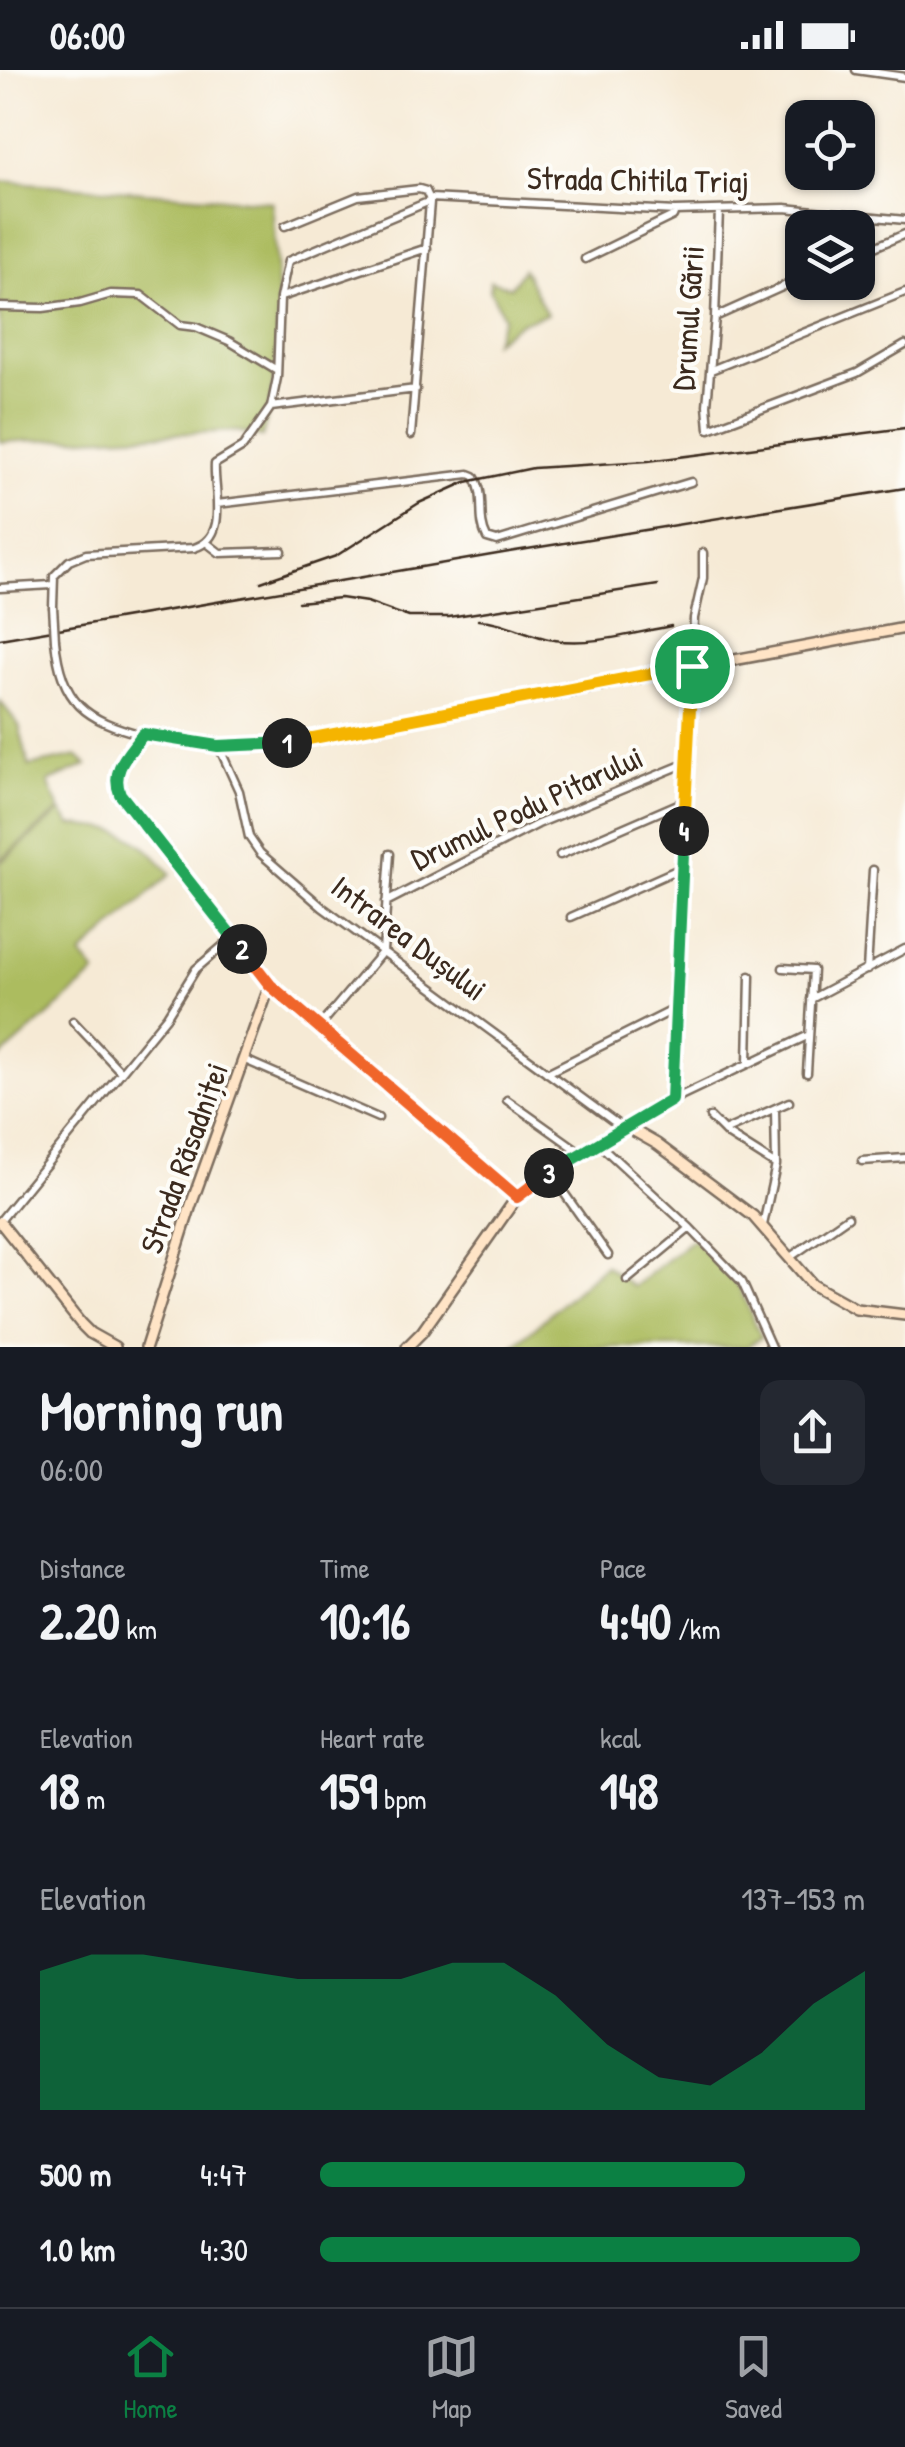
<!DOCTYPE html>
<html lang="en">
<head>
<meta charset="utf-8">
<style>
	:root { --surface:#171b24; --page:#242831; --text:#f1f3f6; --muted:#9ea1a6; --line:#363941; --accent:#0b8043 }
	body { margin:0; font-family:"Patrick Hand",sans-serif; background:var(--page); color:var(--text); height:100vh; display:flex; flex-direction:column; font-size:38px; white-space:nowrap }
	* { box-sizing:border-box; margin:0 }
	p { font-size:32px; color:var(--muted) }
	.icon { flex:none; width:55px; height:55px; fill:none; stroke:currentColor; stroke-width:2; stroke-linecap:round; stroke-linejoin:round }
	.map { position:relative; height:1277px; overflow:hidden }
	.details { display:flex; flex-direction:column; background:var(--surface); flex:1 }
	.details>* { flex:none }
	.fabs { position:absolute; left:785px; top:30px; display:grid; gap:20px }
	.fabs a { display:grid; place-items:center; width:90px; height:90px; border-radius:20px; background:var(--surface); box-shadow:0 2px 8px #0004; font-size:50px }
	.pin { position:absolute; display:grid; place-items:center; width:85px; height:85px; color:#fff; margin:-42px; border:5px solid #fff; border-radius:50%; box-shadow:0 2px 10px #0007 }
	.km { position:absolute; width:50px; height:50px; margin:-25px; border-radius:50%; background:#222; color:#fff; font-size:28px; line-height:50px; text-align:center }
	.round { display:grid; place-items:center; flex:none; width:105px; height:105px; border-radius:20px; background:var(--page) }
	.headline { display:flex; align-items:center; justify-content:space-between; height:170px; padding:0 40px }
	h1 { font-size:55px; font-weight:700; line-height:75px }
	.figures { display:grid; grid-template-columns:repeat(3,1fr); gap:15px; height:170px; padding:10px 40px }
	.figures div { display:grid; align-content:center }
	.figures b { font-size:50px; font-weight:700 }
	.figures small { font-size:28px; font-weight:400 }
	.figures p { font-size:28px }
	.chart { height:280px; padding:20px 40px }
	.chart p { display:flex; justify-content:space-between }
	.chart svg { width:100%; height:180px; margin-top:10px; fill:var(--accent); opacity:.7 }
	ul { padding:0 40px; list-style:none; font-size:32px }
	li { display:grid; grid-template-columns:160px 120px 1fr; align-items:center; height:75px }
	li i { height:25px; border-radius:12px; background:var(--accent) }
	.status { display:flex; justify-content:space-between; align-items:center; height:70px; padding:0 50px; background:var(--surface); direction:ltr }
	.status svg { height:28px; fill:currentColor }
	.dock { display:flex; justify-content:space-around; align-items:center; height:140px; border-top:2px solid var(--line); background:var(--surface); font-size:28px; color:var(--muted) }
	.dock a { display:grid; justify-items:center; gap:5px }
	.dock .active { color:var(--accent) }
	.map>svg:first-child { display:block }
</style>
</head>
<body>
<div class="status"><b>06:00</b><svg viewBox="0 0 49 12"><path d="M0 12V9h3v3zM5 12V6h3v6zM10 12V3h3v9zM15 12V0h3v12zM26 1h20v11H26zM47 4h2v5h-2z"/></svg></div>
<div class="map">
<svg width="905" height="1277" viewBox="0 0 905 1277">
	<rect width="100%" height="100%" fill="#fdfcf7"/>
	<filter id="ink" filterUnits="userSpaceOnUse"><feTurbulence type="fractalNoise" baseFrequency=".01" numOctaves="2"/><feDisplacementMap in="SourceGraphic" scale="20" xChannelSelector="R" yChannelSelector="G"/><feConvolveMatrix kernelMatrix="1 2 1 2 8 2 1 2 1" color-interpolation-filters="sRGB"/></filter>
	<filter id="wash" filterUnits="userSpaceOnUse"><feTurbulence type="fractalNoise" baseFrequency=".0048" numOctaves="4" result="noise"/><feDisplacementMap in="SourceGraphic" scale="40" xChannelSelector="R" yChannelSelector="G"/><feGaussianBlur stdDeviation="2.25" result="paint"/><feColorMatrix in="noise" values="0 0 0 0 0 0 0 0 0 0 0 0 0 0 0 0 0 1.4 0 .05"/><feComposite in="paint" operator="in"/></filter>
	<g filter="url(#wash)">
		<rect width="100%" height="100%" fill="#f6ead5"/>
		<path fill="#acbc5f" stroke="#74733e" stroke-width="2.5" d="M 0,111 L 272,132 C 278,209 284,291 262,367 L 236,361 L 0,372 Z
			M 523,199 L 547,244 L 522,252 L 494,271 L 504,247 L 490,220 L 490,211 L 511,217 Z
			M 0,631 L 19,655 L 29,696 L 77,686 L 87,695 L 48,712 L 60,740 L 0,790 Z
			M 61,741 L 71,755 C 126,759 135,763 171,804 L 81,885 L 96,903 L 0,988 L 0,793 Z
			M 693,1169 L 739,1217 L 761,1267 L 746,1277 L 513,1277 L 605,1195 L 633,1217 Z"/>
	</g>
	<g filter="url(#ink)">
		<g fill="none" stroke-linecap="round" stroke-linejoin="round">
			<g stroke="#7c6d5e" stroke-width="11">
				<path id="street" d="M 856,0 L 905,7
					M 430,128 L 675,141 L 785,138 L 905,150
					M 719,140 L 715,247 L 707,335 L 709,359 L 857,303 L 905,275
					M 285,156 L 358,126 L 419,119 L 426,121 L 430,130
					M 858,184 L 905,164
					M 585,189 L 673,146 L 675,141
					M 281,227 L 427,178
					M 0,237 L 43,238 L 80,233 L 111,224 L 141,225 L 180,255 L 196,257 L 229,271 L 277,300
					M 715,247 L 802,208
					M 711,300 L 905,222
					M 271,337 L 416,319
					M 411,365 L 430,132
					M 217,434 L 469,404 L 474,406 C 487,426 476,448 487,468 L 497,471 L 691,412
					M 207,473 L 220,483 L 282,481
					M 0,518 L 52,515
					M 53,537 L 54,506 L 69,491 L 86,484 L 194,478 C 230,467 213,421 215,394 L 243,377 L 271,337 L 277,308 L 280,228 L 288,191 L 430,131
					M 55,570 C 61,633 85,650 143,665
					M 219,677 L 239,721 L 249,767 L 260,783 L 322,837 L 624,1059
					M 560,785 L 687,730
					M 386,832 L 538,754 L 689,692
					M 571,847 L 681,798
					M 783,898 L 813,900 L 807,1003
					M 867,900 L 873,800
					M 270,915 L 517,1127
					M 811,929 L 905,879
					M 73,951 L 121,1002
					M 319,957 L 383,881 L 390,784
					M 245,990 L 378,1048
					M 748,993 L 750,906
					M 547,1003 L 675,939
					M 507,1030 L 583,1084
					M 672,1030 L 694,548 L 703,508 L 703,483
					M 710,1047 L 727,1064 L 776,1095
					M 628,1057 L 672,1030 L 807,966
					M 724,1061 L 789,1032
					M 599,1074 L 690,1158 L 742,1212 L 771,1277
					M 862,1091 L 905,1088
					M 550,1103 L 608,1185
					M 0,1151 L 167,946 L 196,899 L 232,868
					M 763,1155 L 776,1095 L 775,1039
					M 789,1188 L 848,1147
					M 627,1210 L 690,1158"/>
			</g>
			<g stroke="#7c6d5e" stroke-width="14">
				<path id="secondary" d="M 0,1152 L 81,1254 L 90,1263 L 115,1277
					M 146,1277 L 191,1135 L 270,915 L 120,724 C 111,699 129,684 143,665 L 234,677 L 295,672 L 905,558
					M 407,1277 L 422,1262 L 517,1127 L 550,1103 L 627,1057 L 657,1074 L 753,1146 L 813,1215 L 856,1239 L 905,1245"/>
			</g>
			<use href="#street" stroke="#fff" stroke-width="6"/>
			<use href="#secondary" stroke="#ffe4c6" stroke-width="9"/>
			<path stroke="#3b2a1e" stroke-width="2.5" d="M 261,512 L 336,486 L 419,433 L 466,412 L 533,398 L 648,391 L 905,358
				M 298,532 L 340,528 L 367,532 L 409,547 L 449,547 L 658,515
				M 478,550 C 507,551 527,566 554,570 C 592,576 633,563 671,556
				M 0,569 L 515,481 L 905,418"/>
			<g stroke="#7c6d5e" stroke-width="11" stroke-linecap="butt">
				<path id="street-bridge" d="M 53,537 L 55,570"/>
			</g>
			<use href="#street-bridge" stroke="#fff" stroke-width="6"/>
		</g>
	</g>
	<g fill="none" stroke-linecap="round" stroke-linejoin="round" filter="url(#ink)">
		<g stroke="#fff" stroke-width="20">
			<path id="split-1" d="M 287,673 L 692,596"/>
		</g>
		<g stroke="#fff" stroke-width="20">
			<path id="split-2" d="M 242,879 L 120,724 C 110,699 129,684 143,664 L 218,676 L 287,673"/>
		</g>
		<g stroke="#fff" stroke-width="20">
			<path id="split-3" d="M 242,879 L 270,915 L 517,1127 L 549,1103"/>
		</g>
		<g stroke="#fff" stroke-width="20">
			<path id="split-4" d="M 549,1103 L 672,1030 L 684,761"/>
		</g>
		<g stroke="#fff" stroke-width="20">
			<path id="split-5" d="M 684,761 L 692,596"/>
		</g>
		<use href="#split-1" stroke="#f5b400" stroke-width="12"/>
		<use href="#split-2" stroke="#22a559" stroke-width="12"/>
		<use href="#split-3" stroke="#f0652b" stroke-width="12"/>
		<use href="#split-4" stroke="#22a559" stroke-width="12"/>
		<use href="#split-5" stroke="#f5b400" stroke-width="12"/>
	</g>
	<g text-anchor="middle" stroke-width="8" stroke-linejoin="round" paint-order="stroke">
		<g font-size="32" fill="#3b2a1e" stroke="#fdfcf7">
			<text transform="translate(638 110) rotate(1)" y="11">Strada Chitila Triaj</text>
			<text transform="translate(688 248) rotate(-86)" y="11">Drumul Gării</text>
			<text transform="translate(527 738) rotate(-25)" y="11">Drumul Podu Pitarului</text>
			<text transform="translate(409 868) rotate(37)" y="11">Intrarea Dușului</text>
			<text transform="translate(184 1088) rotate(-70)" y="11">Strada Răsadniței</text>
		</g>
	</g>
</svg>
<div class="fabs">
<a><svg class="icon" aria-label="locate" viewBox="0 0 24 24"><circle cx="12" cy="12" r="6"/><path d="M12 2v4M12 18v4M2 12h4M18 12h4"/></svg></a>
<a><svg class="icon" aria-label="layers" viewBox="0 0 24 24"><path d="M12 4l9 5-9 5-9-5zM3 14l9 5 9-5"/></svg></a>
</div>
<div class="pin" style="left:692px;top:596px;background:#1e9e55"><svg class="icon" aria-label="arrive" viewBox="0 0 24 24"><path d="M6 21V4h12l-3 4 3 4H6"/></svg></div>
<b class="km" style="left:287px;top:673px">1</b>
<b class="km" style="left:242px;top:879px">2</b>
<b class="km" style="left:549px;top:1103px">3</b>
<b class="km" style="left:684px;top:761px">4</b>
</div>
<section class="details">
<div class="headline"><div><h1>Morning run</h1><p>06:00</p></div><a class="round"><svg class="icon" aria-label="share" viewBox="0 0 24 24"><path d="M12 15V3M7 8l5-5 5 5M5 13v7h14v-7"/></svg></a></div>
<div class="figures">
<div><p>Distance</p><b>2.20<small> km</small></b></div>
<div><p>Time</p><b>10:16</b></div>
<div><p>Pace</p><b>4:40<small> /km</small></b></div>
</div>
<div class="figures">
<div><p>Elevation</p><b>18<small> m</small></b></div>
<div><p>Heart rate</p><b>159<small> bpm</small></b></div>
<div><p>kcal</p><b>148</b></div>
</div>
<div class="chart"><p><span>Elevation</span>137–153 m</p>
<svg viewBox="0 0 160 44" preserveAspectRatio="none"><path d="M0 44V10L10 6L20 6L30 8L40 10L50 12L60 12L70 12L80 8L90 8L100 16L110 28L120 36L130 38L140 30L150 18L160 10V44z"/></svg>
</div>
<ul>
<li><b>500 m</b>4:47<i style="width:78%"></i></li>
<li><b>1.0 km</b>4:30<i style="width:99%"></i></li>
</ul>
</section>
<nav class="dock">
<a class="active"><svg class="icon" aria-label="home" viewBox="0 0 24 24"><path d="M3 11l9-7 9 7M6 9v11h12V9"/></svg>Home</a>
<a><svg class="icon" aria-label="map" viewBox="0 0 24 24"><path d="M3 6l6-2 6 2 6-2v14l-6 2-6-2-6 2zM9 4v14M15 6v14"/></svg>Map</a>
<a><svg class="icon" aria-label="saved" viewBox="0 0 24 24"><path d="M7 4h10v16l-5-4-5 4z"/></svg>Saved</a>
</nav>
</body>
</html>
